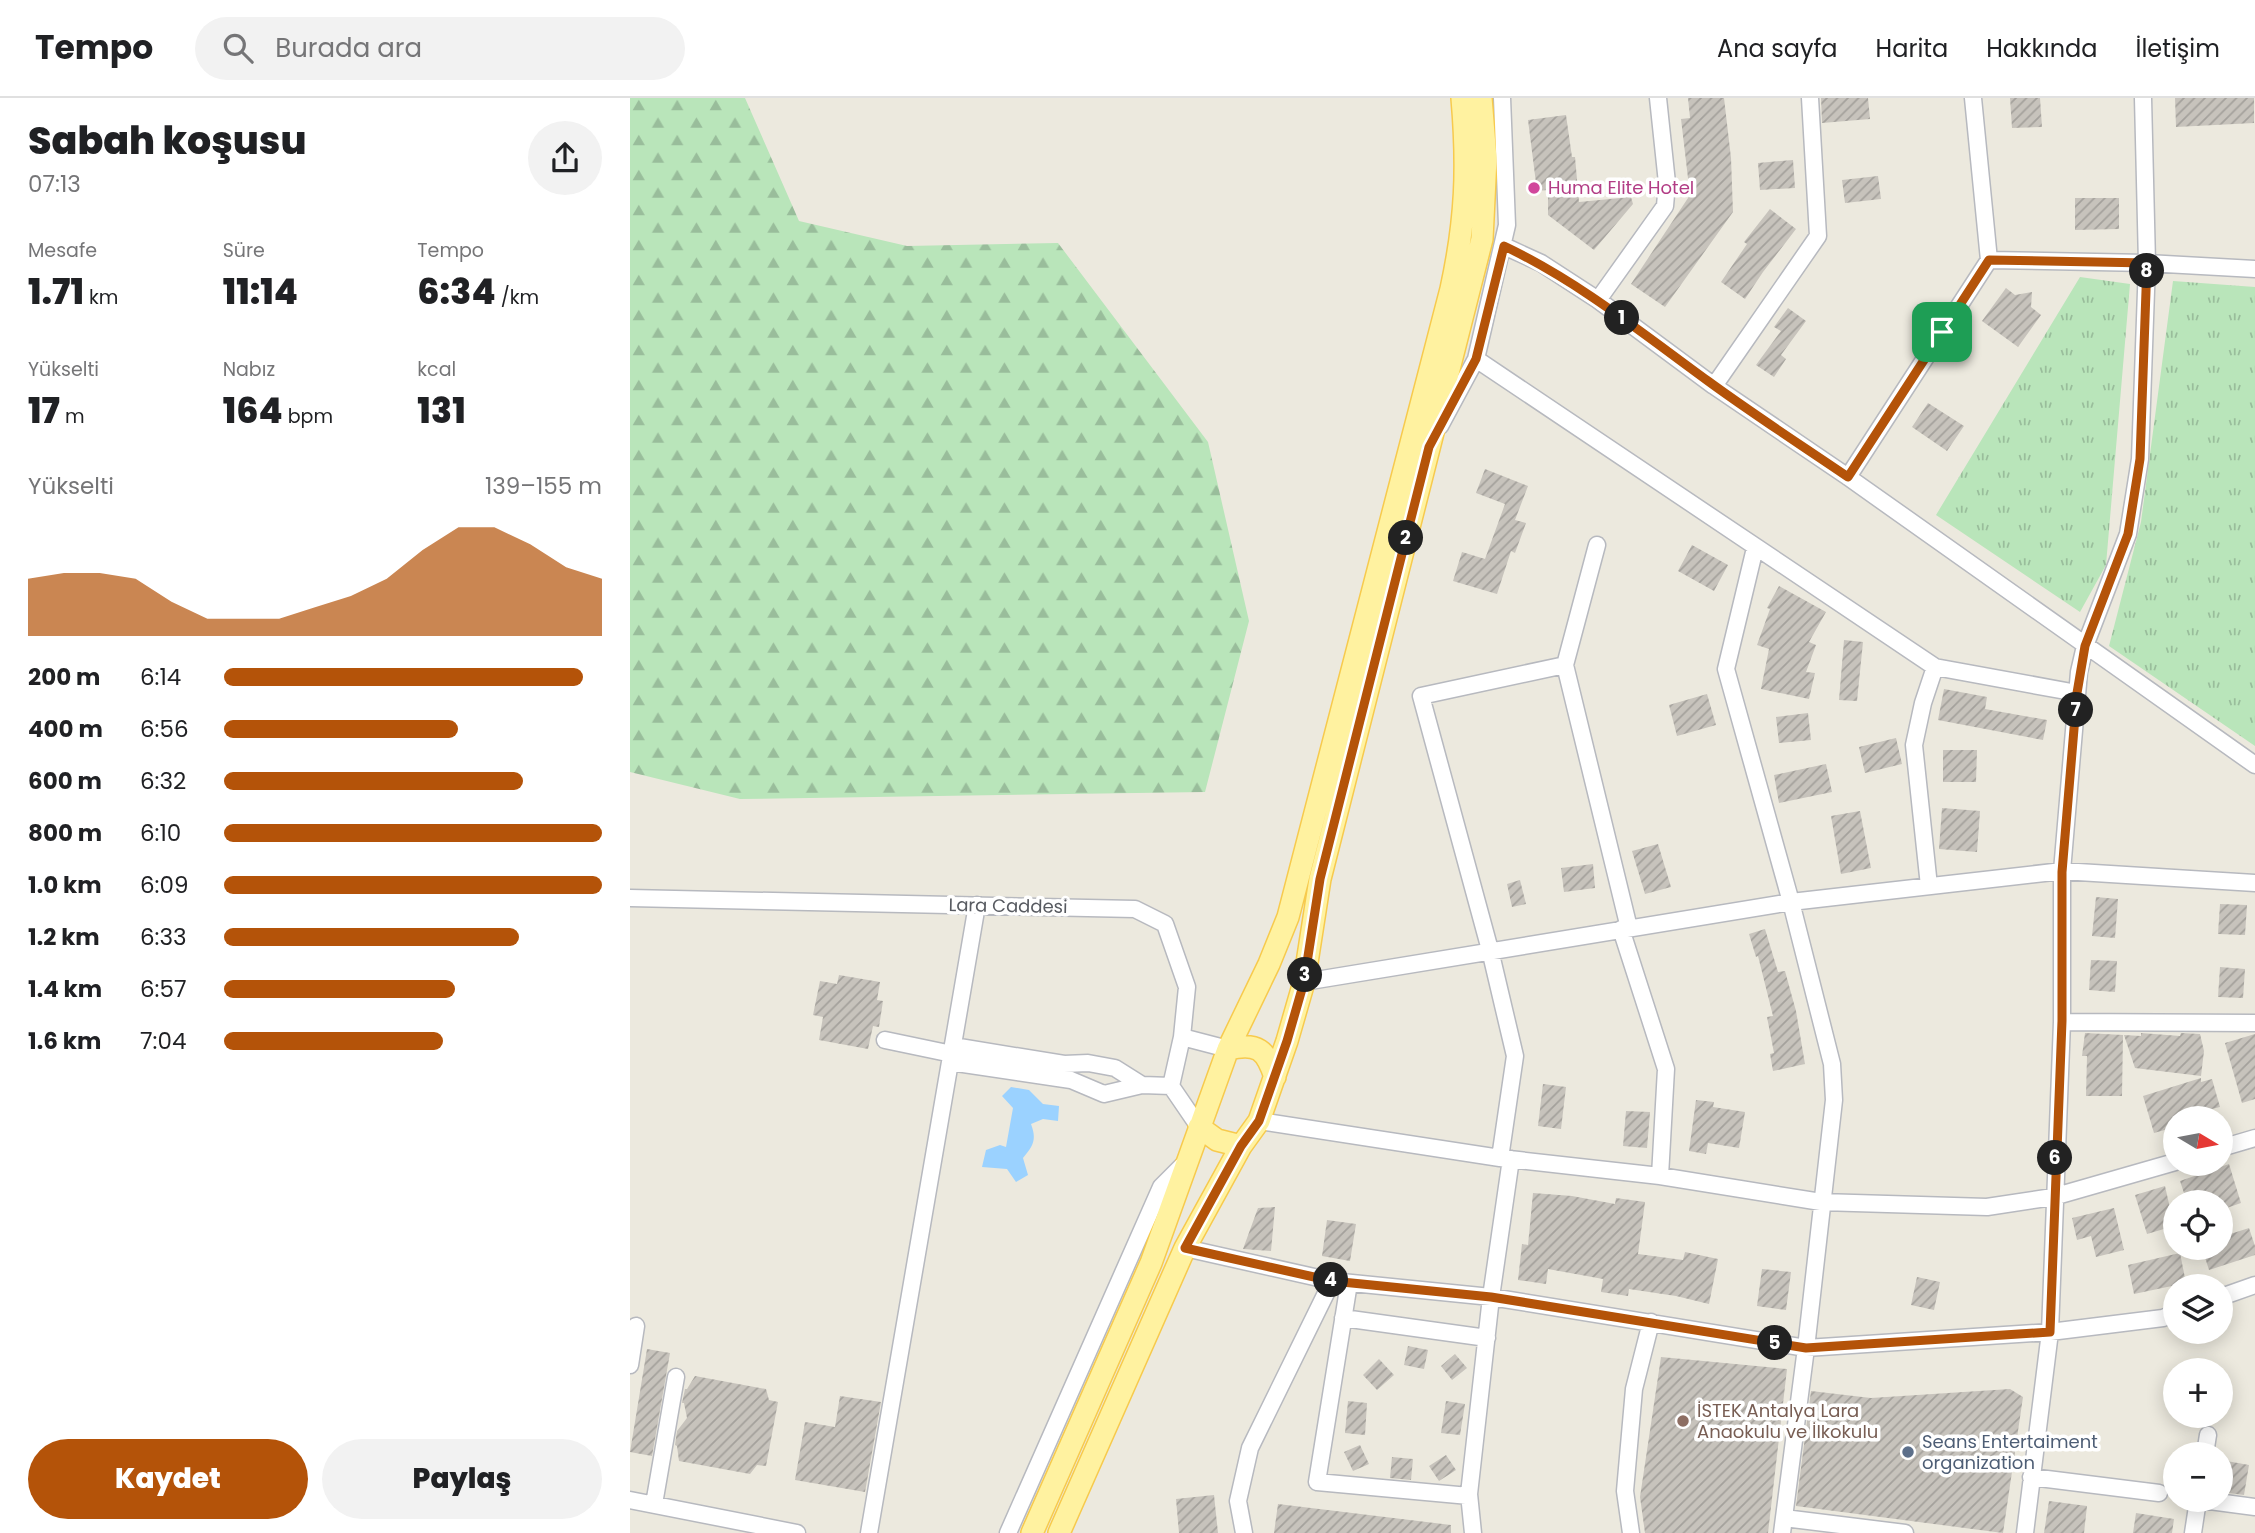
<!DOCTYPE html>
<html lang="tr">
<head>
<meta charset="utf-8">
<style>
	:root { --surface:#fff; --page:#f2f2f2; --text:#202124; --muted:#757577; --line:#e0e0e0; --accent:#b45309 }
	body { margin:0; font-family:Poppins,sans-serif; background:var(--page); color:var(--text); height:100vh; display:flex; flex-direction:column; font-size:26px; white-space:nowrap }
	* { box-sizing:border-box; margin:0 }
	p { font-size:23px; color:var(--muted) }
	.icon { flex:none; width:38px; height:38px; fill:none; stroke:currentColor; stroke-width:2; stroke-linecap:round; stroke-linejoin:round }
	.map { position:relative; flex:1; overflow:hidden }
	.sheet { display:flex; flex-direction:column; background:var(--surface); width:630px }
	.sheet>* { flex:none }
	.needle { width:46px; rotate:100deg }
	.buttons { position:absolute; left:1533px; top:1008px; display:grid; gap:14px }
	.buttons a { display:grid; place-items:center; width:70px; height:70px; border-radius:50%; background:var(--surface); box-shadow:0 4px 18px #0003; font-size:35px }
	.pin { position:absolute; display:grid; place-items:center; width:60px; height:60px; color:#fff; margin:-30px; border-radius:14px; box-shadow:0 4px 10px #0006 }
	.km { position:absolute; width:35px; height:35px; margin:-18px; border-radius:50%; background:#222; color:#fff; font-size:19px; line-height:35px; text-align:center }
	.round { display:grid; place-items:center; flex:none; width:74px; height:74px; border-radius:37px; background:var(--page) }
	.overview { display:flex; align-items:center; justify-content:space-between; height:119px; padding:0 28px }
	h1 { font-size:38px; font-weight:800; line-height:52px }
	.metrics { display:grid; grid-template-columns:repeat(3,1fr); gap:10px; height:119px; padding:7px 28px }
	.metrics div { display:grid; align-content:center }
	.metrics b { font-size:35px; font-weight:800 }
	.metrics small { font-size:19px; font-weight:400 }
	.metrics p { font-size:19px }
	.chart { height:196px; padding:14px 28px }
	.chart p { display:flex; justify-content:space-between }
	.chart svg { width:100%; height:126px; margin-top:7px; fill:var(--accent); opacity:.7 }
	.cta { display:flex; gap:14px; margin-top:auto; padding:14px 28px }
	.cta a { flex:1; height:80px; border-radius:42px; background:var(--accent); color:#fff; font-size:28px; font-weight:800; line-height:80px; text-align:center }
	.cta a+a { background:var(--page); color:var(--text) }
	ul { padding:0 28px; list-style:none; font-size:23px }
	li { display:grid; grid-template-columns:112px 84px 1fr; align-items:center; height:52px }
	li i { height:18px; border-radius:9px; background:var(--accent) }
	header { display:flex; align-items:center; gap:42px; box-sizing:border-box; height:98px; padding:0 35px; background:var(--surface); border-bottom:2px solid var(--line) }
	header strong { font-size:33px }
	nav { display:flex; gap:38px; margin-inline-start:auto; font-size:24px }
	.search { width:490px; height:63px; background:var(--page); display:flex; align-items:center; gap:18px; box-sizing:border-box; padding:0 24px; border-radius:38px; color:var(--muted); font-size:26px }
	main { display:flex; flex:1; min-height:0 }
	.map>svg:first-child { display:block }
</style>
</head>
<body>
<header>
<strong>Tempo</strong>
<div class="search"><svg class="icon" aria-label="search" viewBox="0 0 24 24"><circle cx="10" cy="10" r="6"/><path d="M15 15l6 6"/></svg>Burada ara</div>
<nav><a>Ana sayfa</a><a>Harita</a><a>Hakkında</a><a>İletişim</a></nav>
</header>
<main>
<section class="sheet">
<div class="overview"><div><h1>Sabah koşusu</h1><p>07:13</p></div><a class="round"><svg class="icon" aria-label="share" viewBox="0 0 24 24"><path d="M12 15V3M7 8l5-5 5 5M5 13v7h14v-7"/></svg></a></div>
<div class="metrics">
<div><p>Mesafe</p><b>1.71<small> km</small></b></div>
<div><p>Süre</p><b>11:14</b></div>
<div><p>Tempo</p><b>6:34<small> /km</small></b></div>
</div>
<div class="metrics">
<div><p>Yükselti</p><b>17<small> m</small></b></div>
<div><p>Nabız</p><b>164<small> bpm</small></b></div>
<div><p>kcal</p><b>131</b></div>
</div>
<div class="chart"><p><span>Yükselti</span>139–155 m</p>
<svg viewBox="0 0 160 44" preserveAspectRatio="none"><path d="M0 44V24L10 22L20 22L30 24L40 32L50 38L60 38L70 38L80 34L90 30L100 24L110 14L120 6L130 6L140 12L150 20L160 24V44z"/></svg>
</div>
<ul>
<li><b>200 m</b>6:14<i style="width:95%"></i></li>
<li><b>400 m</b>6:56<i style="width:62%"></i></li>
<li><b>600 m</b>6:32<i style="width:79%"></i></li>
<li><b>800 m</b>6:10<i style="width:100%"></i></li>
<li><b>1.0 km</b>6:09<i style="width:100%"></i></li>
<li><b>1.2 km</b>6:33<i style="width:78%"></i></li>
<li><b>1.4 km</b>6:57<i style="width:61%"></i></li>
<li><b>1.6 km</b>7:04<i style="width:58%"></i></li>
</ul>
<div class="cta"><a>Kaydet</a><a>Paylaş</a></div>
</section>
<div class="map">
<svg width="1625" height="1435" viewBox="0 0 1625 1435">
	<defs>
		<pattern id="grass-tufts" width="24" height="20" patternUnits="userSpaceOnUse" patternTransform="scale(1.75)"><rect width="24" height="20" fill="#b9e5ba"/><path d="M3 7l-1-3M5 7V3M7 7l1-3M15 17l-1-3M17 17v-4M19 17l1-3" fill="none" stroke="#99bd9b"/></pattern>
		<pattern id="forest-firs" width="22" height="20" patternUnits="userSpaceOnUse" patternTransform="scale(1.75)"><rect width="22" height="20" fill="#b9e5ba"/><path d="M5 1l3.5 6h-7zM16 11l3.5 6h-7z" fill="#99bd9b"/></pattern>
		<pattern id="building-hatch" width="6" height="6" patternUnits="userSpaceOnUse" patternTransform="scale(1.75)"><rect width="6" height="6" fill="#c7c3bc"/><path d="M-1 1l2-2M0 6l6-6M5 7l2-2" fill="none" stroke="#a4a19c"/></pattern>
	</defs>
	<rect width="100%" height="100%" fill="#ece9de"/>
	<path fill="url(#grass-tufts)" d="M 1450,179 L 1500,186 L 1476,467 L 1450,514 L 1306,417 Z
		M 1543,183 L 1625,189 L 1625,648 L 1479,548 L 1511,424 Z"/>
	<path fill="url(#forest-firs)" d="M 0,0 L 115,0 L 169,123 L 277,148 L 428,145 L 578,344 L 619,523 L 575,694 L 110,701 L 0,674 Z"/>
	<path fill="#9bd2ff" d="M 381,989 L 399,992 L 413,1006 L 429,1008 L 428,1023 L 413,1021 L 401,1026 C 407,1042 403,1048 393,1060 L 398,1077 L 386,1084 L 377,1071 L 352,1069 L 356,1052 L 370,1047 L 376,1049 L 383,1010 L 372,998 Z"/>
	<path fill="url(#building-hatch)" d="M 1058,0 L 1094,0 L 1101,60 L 1103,114 L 1035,209 L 1001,186 L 1060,97 L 1051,21 L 1060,20 Z
		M 1191,0 L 1238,0 L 1240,21 L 1192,25 Z
		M 1380,0 L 1410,0 L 1412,29 L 1382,30 Z
		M 1545,0 L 1624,0 L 1624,25 L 1546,29 Z
		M 936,17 L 942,59 L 945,59 L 949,104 L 1001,99 L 1003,106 L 964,152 L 918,117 L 918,92 L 907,93 L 898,22 Z
		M 1163,62 L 1165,90 L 1130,92 L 1128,65 Z
		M 1248,78 L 1251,101 L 1215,105 L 1212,82 Z
		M 1445,100 L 1489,100 L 1489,131 L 1445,132 Z
		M 1140,111 L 1166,131 L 1133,174 L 1115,201 L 1091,184 L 1117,146 L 1114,144 Z
		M 1376,190 L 1385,197 L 1402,194 L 1401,209 L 1411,217 L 1388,249 L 1352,223 Z
		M 1158,210 L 1176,223 L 1151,257 L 1156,261 L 1144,279 L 1126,267 L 1151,233 L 1144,229 Z
		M 1298,305 L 1334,328 L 1317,353 L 1282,329 Z
		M 855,371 L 898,388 L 885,422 L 896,425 L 885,455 L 881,453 L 867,496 L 823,483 L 832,454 L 855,461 L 875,406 L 846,395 Z
		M 1062,447 L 1098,467 L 1084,493 L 1048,473 Z
		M 1149,488 L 1196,514 L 1179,544 L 1186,547 L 1176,574 L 1185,575 L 1179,601 L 1131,591 L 1139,551 L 1127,547 L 1140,511 L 1137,510 Z
		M 1214,542 L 1233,544 L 1227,603 L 1209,602 Z
		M 1314,591 L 1357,599 L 1355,611 L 1417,622 L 1413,642 L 1308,622 Z
		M 1077,596 L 1086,627 L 1047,638 L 1039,607 Z
		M 1178,615 L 1181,642 L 1149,645 L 1146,619 Z
		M 1266,640 L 1272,666 L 1235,675 L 1229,649 Z
		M 1313,652 L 1347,652 L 1346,684 L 1313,684 Z
		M 1196,666 L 1202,694 L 1149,705 L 1144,677 Z
		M 1312,710 L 1350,713 L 1347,754 L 1309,751 Z
		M 1230,713 L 1241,770 L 1211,776 L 1201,718 Z
		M 1028,746 L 1041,789 L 1015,796 L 1002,753 Z
		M 963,766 L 965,790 L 934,794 L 931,770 Z
		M 890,782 L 896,806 L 882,809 L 877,786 Z
		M 1466,799 L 1488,801 L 1485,840 L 1462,838 Z
		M 1590,806 L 1617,807 L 1615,837 L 1588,836 Z
		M 1135,831 L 1148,874 L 1155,873 L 1166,913 L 1175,966 L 1143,973 L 1140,956 L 1144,955 L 1137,919 L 1143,918 L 1128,858 L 1126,859 L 1119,836 Z
		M 1461,862 L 1487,863 L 1485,894 L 1459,892 Z
		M 1590,869 L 1615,871 L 1613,900 L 1588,899 Z
		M 209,877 L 250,884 L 247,902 L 253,903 L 249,929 L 243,928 L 238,951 L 189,942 L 193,919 L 183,917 L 190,883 L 207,886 Z
		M 1455,935 L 1493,937 L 1492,998 L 1456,998 L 1457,958 L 1452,958 Z
		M 1511,935 L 1550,938 L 1551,935 L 1570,936 L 1574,953 L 1571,978 L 1505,970 L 1494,937 L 1511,938 Z
		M 1625,936 L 1625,1001 L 1612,1005 L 1595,945 Z
		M 1571,980 L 1571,984 L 1582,981 L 1590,1009 L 1545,1020 L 1545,1029 L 1524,1035 L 1513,998 Z
		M 913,986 L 936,989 L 931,1031 L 908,1028 Z
		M 1066,1002 L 1084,1004 L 1083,1009 L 1115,1014 L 1109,1050 L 1078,1045 L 1076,1056 L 1059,1053 Z
		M 996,1013 L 1020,1014 L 1017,1050 L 993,1048 Z
		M 1599,1066 L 1611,1105 L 1591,1112 L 1591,1104 L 1557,1104 L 1550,1083 Z
		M 1535,1088 L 1544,1128 L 1517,1136 L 1505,1097 Z
		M 903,1095 L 942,1098 L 985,1106 L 986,1100 L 1015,1104 L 1008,1156 L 1053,1162 L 1055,1154 L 1088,1161 L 1079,1206 L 1046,1198 L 999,1191 L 998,1198 L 971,1194 L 973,1181 L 918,1171 L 916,1186 L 888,1182 L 892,1146 L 898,1147 Z
		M 645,1109 L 641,1153 L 613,1151 L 628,1110 Z
		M 1484,1110 L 1494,1152 L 1466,1159 L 1461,1138 L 1447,1142 L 1442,1120 Z
		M 697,1122 L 726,1126 L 720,1163 L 692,1158 Z
		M 1619,1130 L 1625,1148 L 1625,1157 L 1579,1172 L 1572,1150 L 1591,1150 L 1591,1139 Z
		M 1550,1155 L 1556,1185 L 1504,1196 L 1498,1167 Z
		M 1132,1171 L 1161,1174 L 1156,1212 L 1127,1208 Z
		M 1287,1179 L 1310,1184 L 1304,1212 L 1281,1207 Z
		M 778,1248 L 798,1252 L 794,1271 L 774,1267 Z
		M 17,1251 L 40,1255 L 22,1358 L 0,1354 Z
		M 825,1256 L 837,1270 L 822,1282 L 811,1268 Z
		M 1031,1259 L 1157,1271 L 1138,1435 L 1015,1435 L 1010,1399 Z
		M 749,1261 L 764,1277 L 747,1292 L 733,1277 Z
		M 65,1278 L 136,1291 L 139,1302 L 148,1304 L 136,1368 L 127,1367 L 120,1376 L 49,1363 L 47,1348 L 45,1347 L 47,1333 L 57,1320 L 54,1305 L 52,1305 L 55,1291 L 57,1291 Z
		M 1380,1291 L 1393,1299 L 1373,1435 L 1166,1408 L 1181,1293 L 1241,1300 Z
		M 210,1298 L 251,1304 L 235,1394 L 165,1382 L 175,1324 L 205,1329 Z
		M 718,1303 L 737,1305 L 735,1337 L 715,1335 Z
		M 816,1303 L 835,1306 L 830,1337 L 811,1335 Z
		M 730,1347 L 739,1366 L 723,1373 L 714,1354 Z
		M 816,1357 L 826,1372 L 809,1383 L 799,1368 Z
		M 762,1359 L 783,1361 L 781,1382 L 760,1380 Z
		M 1591,1362 L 1619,1367 L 1614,1397 L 1591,1394 Z
		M 584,1397 L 588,1435 L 549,1435 L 546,1401 Z
		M 1419,1403 L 1457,1408 L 1454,1435 L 1414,1435 Z
		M 648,1406 L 821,1427 L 821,1435 L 644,1435 Z
		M 1506,1415 L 1544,1421 L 1542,1435 L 1503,1435 Z"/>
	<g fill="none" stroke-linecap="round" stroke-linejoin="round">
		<g stroke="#b7b9bf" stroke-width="19">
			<path id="minor" d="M 874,148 L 911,165 L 968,202 L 1084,288 L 1218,379 L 1625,667
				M 1359,162 L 1517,165 L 1625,171
				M 968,202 L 1035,108 L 1037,85 L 1028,0
				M 846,261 L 1305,569 L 1447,595
				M 1084,288 L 1188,138 L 1180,0
				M 810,328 L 846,261 L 877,127 L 872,0
				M 1218,379 L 1359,162 L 1343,0
				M 967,447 L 935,567 L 999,830
				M 1125,450 L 1096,571 L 1161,804 L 1202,966 L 1204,1002 L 1176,1250 L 1152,1435
				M 1299,788 L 1284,647 L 1293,605 L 1305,569
				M 0,800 L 505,811 L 535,826 L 557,889 L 552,939 L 541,988 L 569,1029
				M 991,831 L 1036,971 L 1030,1078
				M 674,884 L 1161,804 L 1432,773 L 1625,785
				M 1432,924 L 1625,925
				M 552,939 L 598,951
				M 255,942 L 322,956
				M 323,948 L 434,966 L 458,965 L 485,970 L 512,987
				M 320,964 L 441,982 L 474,996 L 512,987 L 541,988
				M 629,1023 L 870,1060 L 1030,1078 L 1191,1104 L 1357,1109 L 1423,1099 L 1545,1064
				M 1591,1050 L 1625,1040
				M 870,1060 L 885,958 L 860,852 L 791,598 L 935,567
				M 555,1150 L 702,1183 L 861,1199 L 1176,1250 L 1420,1234 L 1533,1220 L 1545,1215
				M 719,1185 L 687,1384 L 839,1398
				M 1591,1199 L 1625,1187
				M 713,1220 L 857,1240
				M 0,1267 L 6,1228
				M 1575,1356 L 1578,1337
				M 1401,1379 L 1529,1395
				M 0,1402 L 167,1435
				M 1572,1402 L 1625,1409
				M 24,1406 L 46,1279
				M 1154,1420 L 1275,1435
				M 239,1435 L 347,807
				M 378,1435 L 531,1089 L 554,1066
				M 614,1435 L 608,1403 L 620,1350 L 702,1183
				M 843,1435 L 839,1396 L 861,1199 L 881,1061
				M 1001,1435 L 995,1393 L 1004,1291 L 1021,1224
				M 1395,1435 L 1420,1234 L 1432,924 L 1432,773 L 1449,574 L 1455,548 L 1498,436 L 1510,361 L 1517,165 L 1513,0
				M 1563,1435 L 1568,1402"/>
		</g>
		<g stroke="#f7ca4d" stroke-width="24">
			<path id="major" d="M 598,951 C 628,944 636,952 645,979
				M 569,1029 L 587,1042 L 611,1048
				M 402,1435 L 521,1165 L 598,951 L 639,866 L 658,819 L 821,191 C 836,122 838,70 832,0
				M 429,1435 L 555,1150 L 611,1048 L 629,1023 L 657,943 L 674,884 L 690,781 L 852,141 L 856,60 L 851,0"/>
		</g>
		<use href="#minor" stroke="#fff" stroke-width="16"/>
		<use href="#major" stroke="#fff2a0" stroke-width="21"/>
	</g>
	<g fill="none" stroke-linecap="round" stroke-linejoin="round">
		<g stroke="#fff" stroke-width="14">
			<path id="route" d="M 874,148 C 948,183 1012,235 1078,283 C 1123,316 1171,347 1218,379 L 1359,162 L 1517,165 L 1510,361 L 1498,436 L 1455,548 L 1447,595 L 1432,774 L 1432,923 L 1420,1234 L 1176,1250 L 861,1199 L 702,1183 L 555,1150 L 611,1048 L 629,1023 L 657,943 L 674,884 L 690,781 L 799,349 L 846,261 Z"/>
		</g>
		<use href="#route" stroke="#b45309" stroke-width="9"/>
	</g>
	<circle fill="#d1479c" stroke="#fff" stroke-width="2.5" cx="904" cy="90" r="7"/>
	<circle fill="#8d6e63" stroke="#fff" stroke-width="2.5" cx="1053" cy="1323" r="7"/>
	<circle fill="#5c6f8a" stroke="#fff" stroke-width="2.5" cx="1278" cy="1354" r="7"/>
	<g text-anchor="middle" stroke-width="7" stroke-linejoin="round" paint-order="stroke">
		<g font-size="18" fill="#b23c85" stroke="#fff" text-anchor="start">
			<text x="918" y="96">Huma Elite Hotel</text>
		</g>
		<g font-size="18" fill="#585b61" stroke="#fff">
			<text transform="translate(378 808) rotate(1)" y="6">Lara Caddesi</text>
		</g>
		<g font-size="18" fill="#785e54" stroke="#fff" text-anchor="start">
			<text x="1067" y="1319">İSTEK Antalya Lara<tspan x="1067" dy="21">Anaokulu ve İlkokulu</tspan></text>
		</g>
		<g font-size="18" fill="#4e5e75" stroke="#fff" text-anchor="start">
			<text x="1292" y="1350">Seans Entertaiment<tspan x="1292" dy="21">organization</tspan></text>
		</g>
	</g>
</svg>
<div class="buttons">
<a><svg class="needle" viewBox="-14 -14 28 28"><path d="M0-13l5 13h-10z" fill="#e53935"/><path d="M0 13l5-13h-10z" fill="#757577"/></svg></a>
<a><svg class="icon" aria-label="locate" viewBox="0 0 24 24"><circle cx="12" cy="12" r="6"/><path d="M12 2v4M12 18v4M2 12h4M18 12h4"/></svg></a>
<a><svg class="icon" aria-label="layers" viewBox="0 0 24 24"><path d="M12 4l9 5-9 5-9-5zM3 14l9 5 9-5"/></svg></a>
<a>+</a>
<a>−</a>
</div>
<div class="pin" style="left:1312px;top:234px;background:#1e9e55"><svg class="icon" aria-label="arrive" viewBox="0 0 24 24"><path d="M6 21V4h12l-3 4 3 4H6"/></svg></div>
<b class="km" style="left:992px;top:220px">1</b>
<b class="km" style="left:776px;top:440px">2</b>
<b class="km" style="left:675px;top:877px">3</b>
<b class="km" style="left:701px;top:1182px">4</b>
<b class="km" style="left:1145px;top:1245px">5</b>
<b class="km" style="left:1425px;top:1060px">6</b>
<b class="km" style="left:1446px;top:612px">7</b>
<b class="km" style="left:1517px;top:173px">8</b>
</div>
</main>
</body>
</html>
